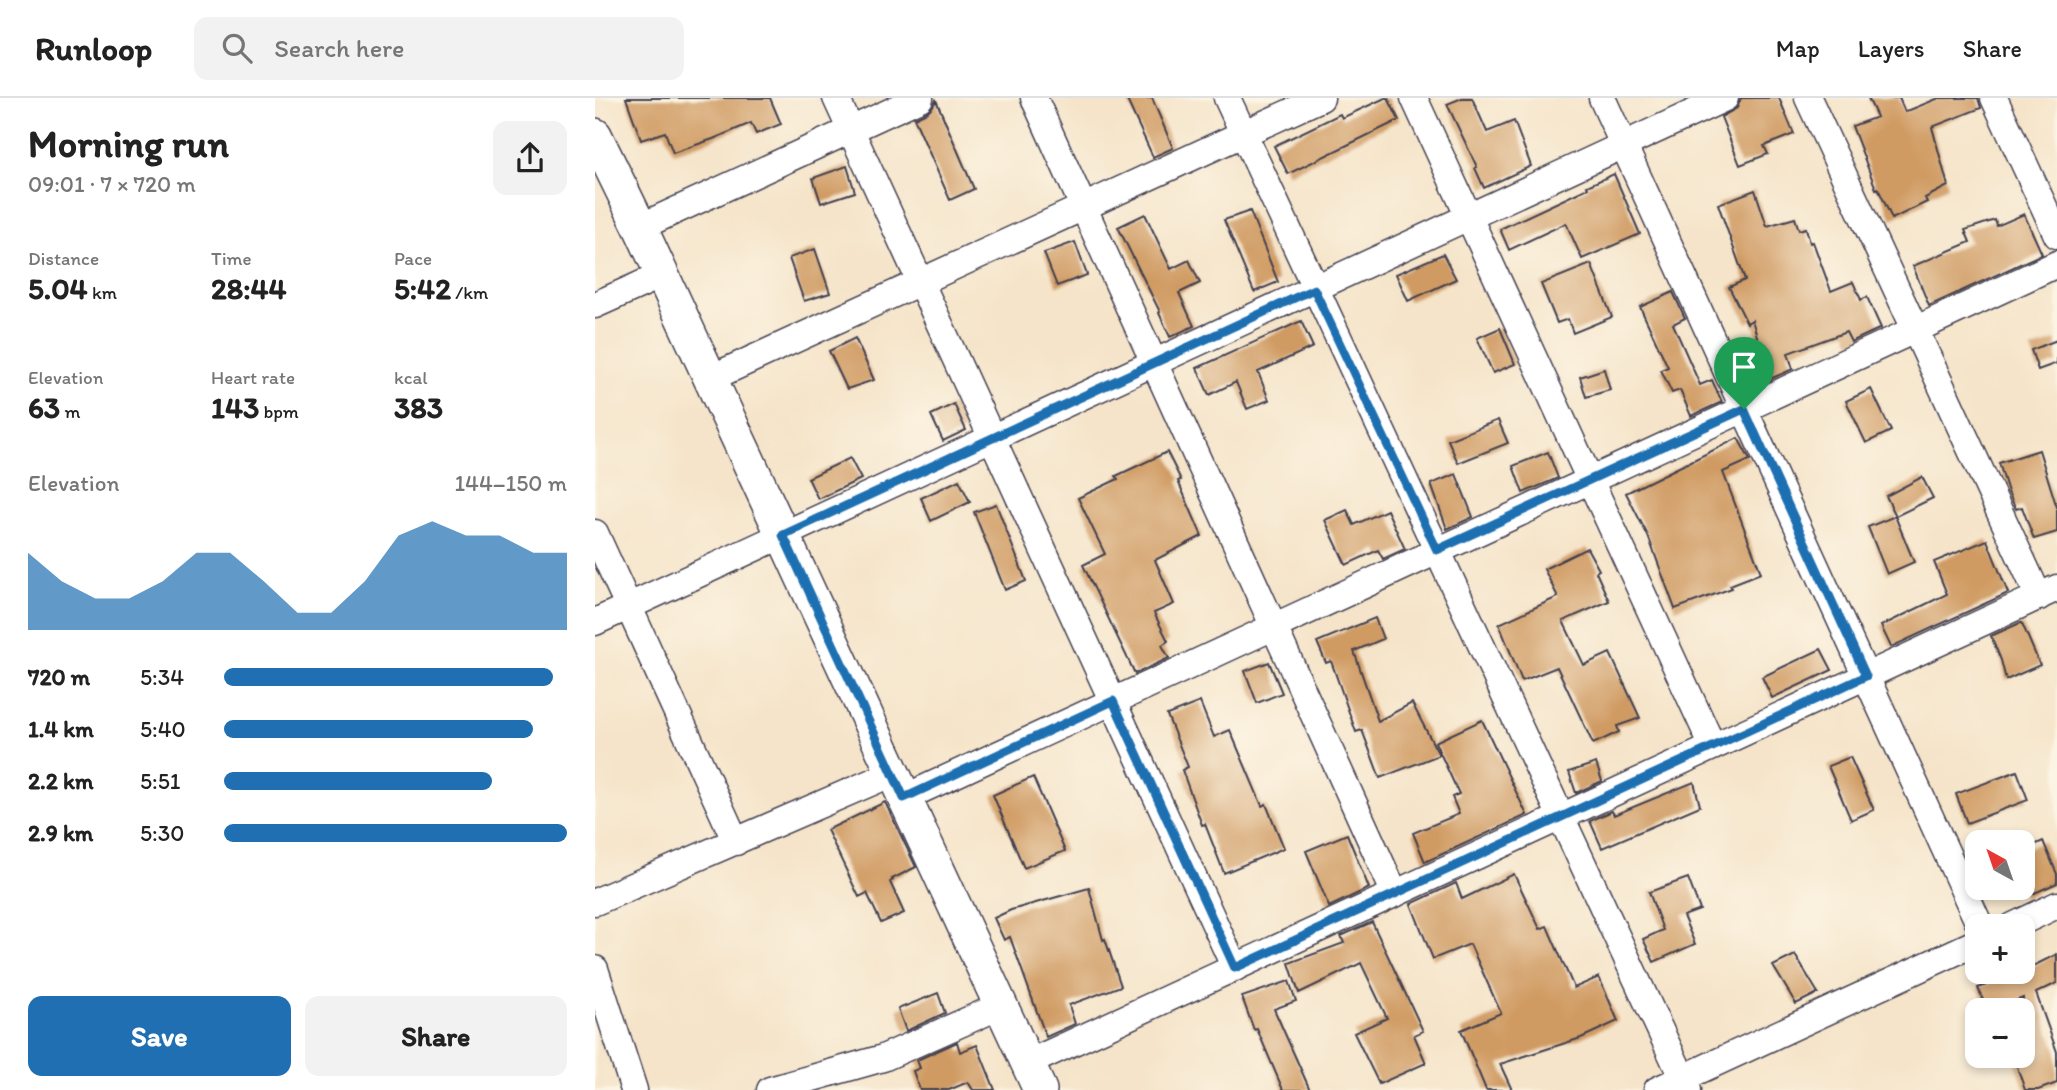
<!DOCTYPE html>
<html lang="en">
<head>
<meta charset="utf-8">
<style>
	:root { --surface:#fff; --page:#f2f2f2; --text:#222; --muted:#767676; --line:#e0e0e0; --accent:#1f6fb2 }
	body { margin:0; font-family:Itim,sans-serif; background:var(--page); color:var(--text); height:100vh; display:flex; flex-direction:column; font-size:26px; white-space:nowrap }
	* { box-sizing:border-box; margin:0 }
	p { font-size:23px; color:var(--muted) }
	.icon { flex:none; width:38px; height:38px; fill:none; stroke:currentColor; stroke-width:2; stroke-linecap:round; stroke-linejoin:round }
	.map { position:relative; flex:1; overflow:hidden }
	.drawer { display:flex; flex-direction:column; background:var(--surface); width:595px }
	.drawer>* { flex:none }
	.needle { width:46px; rotate:320deg }
	.buttons { position:absolute; left:1370px; top:732px; display:grid; gap:14px }
	.buttons a { display:grid; place-items:center; width:70px; height:70px; border-radius:14px; background:var(--surface); box-shadow:0 4px 10px #0003; font-size:35px }
	.pin { position:absolute; display:grid; place-items:center; width:60px; height:60px; color:#fff; margin:-72px -30px; border-radius:50% 50% 50% 0; rotate:-45deg; box-shadow:0 0 7px #0007 }
	.pin .icon { rotate:45deg }
	.round { display:grid; place-items:center; flex:none; width:74px; height:74px; border-radius:14px; background:var(--page) }
	.head { display:flex; align-items:center; justify-content:space-between; height:119px; padding:0 28px }
	h1 { font-size:38px; font-weight:700; line-height:52px }
	.stats { display:grid; grid-template-columns:repeat(3,1fr); gap:10px; height:119px; padding:7px 28px }
	.stats div { display:grid; align-content:center }
	.stats b { font-size:30px; font-weight:700 }
	.stats small { font-size:19px; font-weight:400 }
	.stats p { font-size:19px }
	.chart { height:196px; padding:14px 28px }
	.chart p { display:flex; justify-content:space-between }
	.chart svg { width:100%; height:126px; margin-top:7px; fill:var(--accent); opacity:.7 }
	.primary-button { display:flex; gap:14px; margin-top:auto; padding:14px 28px }
	.primary-button a { flex:1; height:80px; border-radius:14px; background:var(--accent); color:#fff; font-size:28px; font-weight:700; line-height:80px; text-align:center }
	.primary-button a+a { background:var(--page); color:var(--text) }
	ul { padding:0 28px; list-style:none; font-size:23px }
	li { display:grid; grid-template-columns:112px 84px 1fr; align-items:center; height:52px }
	li i { height:18px; border-radius:9px; background:var(--accent) }
	header { display:flex; align-items:center; gap:42px; box-sizing:border-box; height:98px; padding:0 35px; background:var(--surface); border-bottom:2px solid var(--line) }
	header strong { font-size:33px }
	nav { display:flex; gap:38px; margin-inline-start:auto; font-size:24px }
	.search { width:490px; height:63px; background:var(--page); display:flex; align-items:center; gap:18px; box-sizing:border-box; padding:0 24px; border-radius:14px; color:var(--muted); font-size:26px }
	main { display:flex; flex:1; min-height:0 }
	.map>svg:first-child { display:block }
</style>
</head>
<body>
<header>
<strong>Runloop</strong>
<div class="search"><svg class="icon" aria-label="search" viewBox="0 0 24 24"><circle cx="10" cy="10" r="6"/><path d="M15 15l6 6"/></svg>Search here</div>
<nav><a>Map</a><a>Layers</a><a>Share</a></nav>
</header>
<main>
<section class="drawer">
<div class="head"><div><h1>Morning run</h1><p>09:01 · 7 × 720 m</p></div><a class="round"><svg class="icon" aria-label="share" viewBox="0 0 24 24"><path d="M12 15V3M7 8l5-5 5 5M5 13v7h14v-7"/></svg></a></div>
<div class="stats">
<div><p>Distance</p><b>5.04<small> km</small></b></div>
<div><p>Time</p><b>28:44</b></div>
<div><p>Pace</p><b>5:42<small> /km</small></b></div>
</div>
<div class="stats">
<div><p>Elevation</p><b>63<small> m</small></b></div>
<div><p>Heart rate</p><b>143<small> bpm</small></b></div>
<div><p>kcal</p><b>383</b></div>
</div>
<div class="chart"><p><span>Elevation</span>144–150 m</p>
<svg viewBox="0 0 160 44" preserveAspectRatio="none"><path d="M0 44V17L10 27L20 33L30 33L40 27L50 17L60 17L70 27L80 38L90 38L100 27L110 11L120 6L130 11L140 11L150 17L160 17V44z"/></svg>
</div>
<ul>
<li><b>720 m</b>5:34<i style="width:96%"></i></li>
<li><b>1.4 km</b>5:40<i style="width:90%"></i></li>
<li><b>2.2 km</b>5:51<i style="width:78%"></i></li>
<li><b>2.9 km</b>5:30<i style="width:100%"></i></li>
</ul>
<div class="primary-button"><a>Save</a><a>Share</a></div>
</section>
<div class="map">
<svg width="1462" height="992" viewBox="0 0 1462 992">
	<rect width="100%" height="100%" fill="#fcf5e5"/>
	<filter id="ink" filterUnits="userSpaceOnUse"><feTurbulence type="fractalNoise" baseFrequency=".0143" numOctaves="2"/><feDisplacementMap in="SourceGraphic" scale="14" xChannelSelector="R" yChannelSelector="G"/><feConvolveMatrix kernelMatrix="1 2 1 2 8 2 1 2 1" color-interpolation-filters="sRGB"/></filter>
	<filter id="wash" filterUnits="userSpaceOnUse"><feTurbulence type="fractalNoise" baseFrequency=".00686" numOctaves="4" result="noise"/><feDisplacementMap in="SourceGraphic" scale="28" xChannelSelector="R" yChannelSelector="G"/><feGaussianBlur stdDeviation="1.57" result="paint"/><feColorMatrix in="noise" values="0 0 0 0 0 0 0 0 0 0 0 0 0 0 0 0 0 1.4 0 .05"/><feComposite in="paint" operator="in"/></filter>
	<g filter="url(#wash)">
		<rect width="100%" height="100%" fill="#f5e4c9"/>
		<g id="blocks">
			<path fill="#d09b64" d="M 31,0 L 175,0 L 186,26 L 161,36 L 156,25 L 118,41 L 78,55 L 70,34 L 46,42 Z
				M 531,0 L 557,0 L 578,50 L 558,59 Z
				M 790,0 L 793,0 L 804,22 L 693,76 L 679,48 L 745,16 L 747,20 Z
				M 867,0 L 877,0 L 892,34 L 919,23 L 936,68 L 889,90 L 880,70 L 882,69 L 852,6 Z
				M 1146,0 L 1184,0 L 1199,36 L 1169,48 L 1173,56 L 1145,67 L 1126,19 L 1142,10 Z
				M 1273,0 L 1304,0 L 1310,14 L 1344,0 L 1383,0 L 1386,10 L 1337,29 L 1353,88 L 1330,100 L 1332,104 L 1297,121 L 1283,90 L 1281,91 L 1257,28 L 1282,19 Z
				M 341,2 L 379,91 L 355,102 L 319,20 L 332,14 L 338,8 Z
				M 252,68 L 260,94 L 226,105 L 218,80 Z
				M 1019,76 L 1045,136 L 987,161 L 971,125 L 914,152 L 905,131 L 993,90 L 992,88 Z
				M 1160,92 L 1172,128 L 1200,120 L 1204,132 L 1211,130 L 1215,145 L 1218,144 L 1236,193 L 1258,184 L 1266,202 L 1272,199 L 1286,230 L 1256,244 L 1251,234 L 1193,255 L 1198,271 L 1175,281 L 1157,222 L 1152,225 L 1134,189 L 1150,182 L 1123,106 Z
				M 655,113 L 683,184 L 659,194 L 629,122 Z
				M 550,116 L 576,171 L 594,162 L 605,185 L 584,195 L 599,228 L 575,239 L 564,215 L 565,214 L 523,129 Z
				M 1429,116 L 1447,156 L 1334,208 L 1318,168 L 1375,144 L 1370,132 L 1400,122 L 1402,128 Z
				M 480,144 L 492,177 L 462,188 L 449,155 Z
				M 220,151 L 235,195 L 209,203 L 194,160 Z
				M 848,156 L 861,181 L 813,203 L 801,176 Z
				M 996,166 L 1017,219 L 978,235 L 973,221 L 962,225 L 946,186 Z
				M 1078,194 L 1090,220 L 1078,226 L 1105,287 L 1117,282 L 1127,304 L 1096,318 L 1085,292 L 1077,295 L 1066,272 L 1073,269 L 1045,209 Z
				M 706,223 L 718,249 L 663,274 L 674,302 L 652,311 L 641,284 L 614,297 L 602,270 Z
				M 905,230 L 920,266 L 898,275 L 882,240 Z
				M 260,240 L 279,282 L 252,291 L 234,253 Z
				M 1462,242 L 1462,265 L 1443,272 L 1436,252 Z
				M 1009,271 L 1015,292 L 991,299 L 985,279 Z
				M 1276,291 L 1296,333 L 1271,345 L 1251,303 Z
				M 359,306 L 371,332 L 348,343 L 336,317 Z
				M 903,322 L 913,345 L 863,365 L 853,342 Z
				M 1143,340 L 1155,362 L 1128,374 L 1166,475 L 1135,487 L 1137,490 L 1080,511 L 1053,438 L 1031,395 Z
				M 1444,352 L 1462,410 L 1462,434 L 1439,441 L 1427,409 L 1421,411 L 1413,394 L 1404,365 Z
				M 572,354 L 586,382 L 583,383 L 607,438 L 560,462 L 579,506 L 559,515 L 573,543 L 567,547 L 574,560 L 540,576 L 488,467 L 510,456 L 483,400 L 523,381 L 521,378 Z
				M 953,354 L 963,380 L 928,395 L 918,368 Z
				M 255,360 L 266,381 L 223,401 L 213,380 Z
				M 861,376 L 878,419 L 852,431 L 836,386 Z
				M 1327,379 L 1338,400 L 1301,418 L 1291,398 Z
				M 364,382 L 375,404 L 336,423 L 326,400 Z
				M 401,406 L 431,483 L 410,492 L 379,414 Z
				M 752,412 L 759,427 L 792,412 L 810,451 L 788,461 L 783,452 L 751,467 L 730,422 Z
				M 1300,418 L 1319,464 L 1292,476 L 1273,429 Z
				M 1392,442 L 1413,495 L 1296,549 L 1286,528 L 1352,496 L 1339,464 Z
				M 992,450 L 1004,472 L 1001,474 L 1014,503 L 968,523 L 989,567 L 1015,555 L 1045,620 L 1022,628 L 1024,634 L 998,646 L 962,569 L 927,583 L 904,526 L 963,499 L 949,471 Z
				M 780,520 L 788,541 L 759,553 L 783,623 L 817,605 L 844,657 L 785,680 L 767,632 L 761,634 L 736,563 L 731,565 L 722,544 Z
				M 1425,525 L 1427,525 L 1445,567 L 1411,582 L 1406,562 L 1396,538 Z
				M 1226,551 L 1237,572 L 1177,600 L 1167,579 Z
				M 674,564 L 687,595 L 662,605 L 650,573 Z
				M 605,604 L 619,639 L 635,632 L 667,708 L 671,706 L 689,750 L 629,775 L 610,726 L 607,727 L 587,672 L 593,669 L 572,617 Z
				M 887,622 L 932,717 L 830,764 L 818,735 L 864,716 L 857,699 L 864,696 L 840,644 Z
				M 1255,659 L 1279,712 L 1256,722 L 1233,668 Z
				M 1001,665 L 1007,683 L 981,695 L 974,674 Z
				M 1422,673 L 1433,702 L 1372,725 L 1361,696 Z
				M 438,679 L 470,753 L 429,770 L 398,697 Z
				M 1099,684 L 1105,708 L 1007,750 L 995,723 L 1017,713 L 1019,717 Z
				M 290,704 L 321,769 L 297,781 L 298,782 L 295,784 L 309,815 L 286,825 L 272,795 L 264,799 L 232,732 Z
				M 752,736 L 774,790 L 734,809 L 711,753 Z
				M 1448,743 L 1462,776 L 1462,785 L 1428,800 L 1428,752 Z
				M 919,776 L 945,831 L 952,828 L 979,890 L 1004,879 L 1023,923 L 986,940 L 905,966 L 917,992 L 891,992 L 866,932 L 906,915 L 875,846 L 838,861 L 816,806 L 861,785 L 867,801 Z
				M 1093,780 L 1105,812 L 1088,818 L 1100,846 L 1059,864 L 1048,841 L 1068,832 L 1054,794 Z
				M 494,790 L 508,842 L 510,841 L 526,888 L 474,907 L 480,926 L 451,939 L 415,839 L 409,842 L 399,820 L 416,812 Z
				M 777,824 L 828,933 L 819,937 L 831,965 L 784,986 L 759,935 L 792,920 L 766,865 L 704,895 L 694,865 L 749,845 L 746,838 Z
				M 1462,856 L 1462,885 L 1441,895 L 1462,954 L 1462,985 L 1443,992 L 1430,992 L 1418,957 L 1428,957 L 1428,900 L 1397,912 L 1392,912 L 1383,890 L 1428,873 L 1428,868 L 1431,868 L 1432,871 Z
				M 1200,857 L 1223,895 L 1201,906 L 1178,868 Z
				M 694,883 L 701,903 L 679,911 L 715,992 L 688,992 L 662,931 L 659,932 L 647,899 Z
				M 343,895 L 350,915 L 311,933 L 303,911 Z
				M 362,944 L 365,954 L 382,947 L 400,992 L 378,992 L 373,984 L 354,992 L 325,992 L 318,973 L 325,970 L 322,962 Z"/>
		</g>
	</g>
	<g filter="url(#ink)">
		<use href="#blocks" fill-opacity="0" stroke="#423f50" stroke-width="2"/>
		<g fill="none" stroke-linecap="round" stroke-linejoin="round">
			<g stroke="#423f50" stroke-width="29">
				<path id="minor" d="M 241,0 L 640,870
					M 439,0 L 800,796
					M 632,0 L 1093,992
					M 819,0 L 1118,649
					M 1007,0 L 1385,828
					M 1213,0 L 1444,499
					M 1399,0 L 1462,137
					M 45,129 L 325,0
					M 0,207 L 67,177
					M 116,280 L 726,0
					M 0,435 L 141,744
					M 0,524 L 1130,0
					M 309,700 L 1462,166
					M 0,804 L 298,675
					M 1418,828 L 1462,807
					M 0,871 L 39,992
					M 433,965 L 1462,490
					M 175,992 L 288,960 L 405,908
					M 1062,992 L 1382,844"/>
			</g>
			<g stroke="#423f50" stroke-width="36">
				<path id="tertiary" d="M 0,37 L 45,129 L 445,992"/>
			</g>
			<use href="#minor" stroke="#fff" stroke-width="26"/>
			<use href="#tertiary" stroke="#fff" stroke-width="33"/>
		</g>
	</g>
	<g fill="none" stroke-linecap="round" stroke-linejoin="round" filter="url(#ink)">
		<g stroke="#fff" stroke-width="14">
			<path id="route" d="M 719,191 L 842,452 L 1149,311 L 1271,578 L 640,870 L 518,603 L 309,700 L 188,437 Z"/>
		</g>
		<use href="#route" stroke="#1f6fb2" stroke-width="9"/>
	</g>
</svg>
<div class="buttons">
<a><svg class="needle" viewBox="-14 -14 28 28"><path d="M0-13l5 13h-10z" fill="#e53935"/><path d="M0 13l5-13h-10z" fill="#767676"/></svg></a>
<a>+</a>
<a>−</a>
</div>
<div class="pin" style="left:1149px;top:311px;background:#1e9e55"><svg class="icon" aria-label="arrive" viewBox="0 0 24 24"><path d="M6 21V4h12l-3 4 3 4H6"/></svg></div>
</div>
</main>
</body>
</html>
